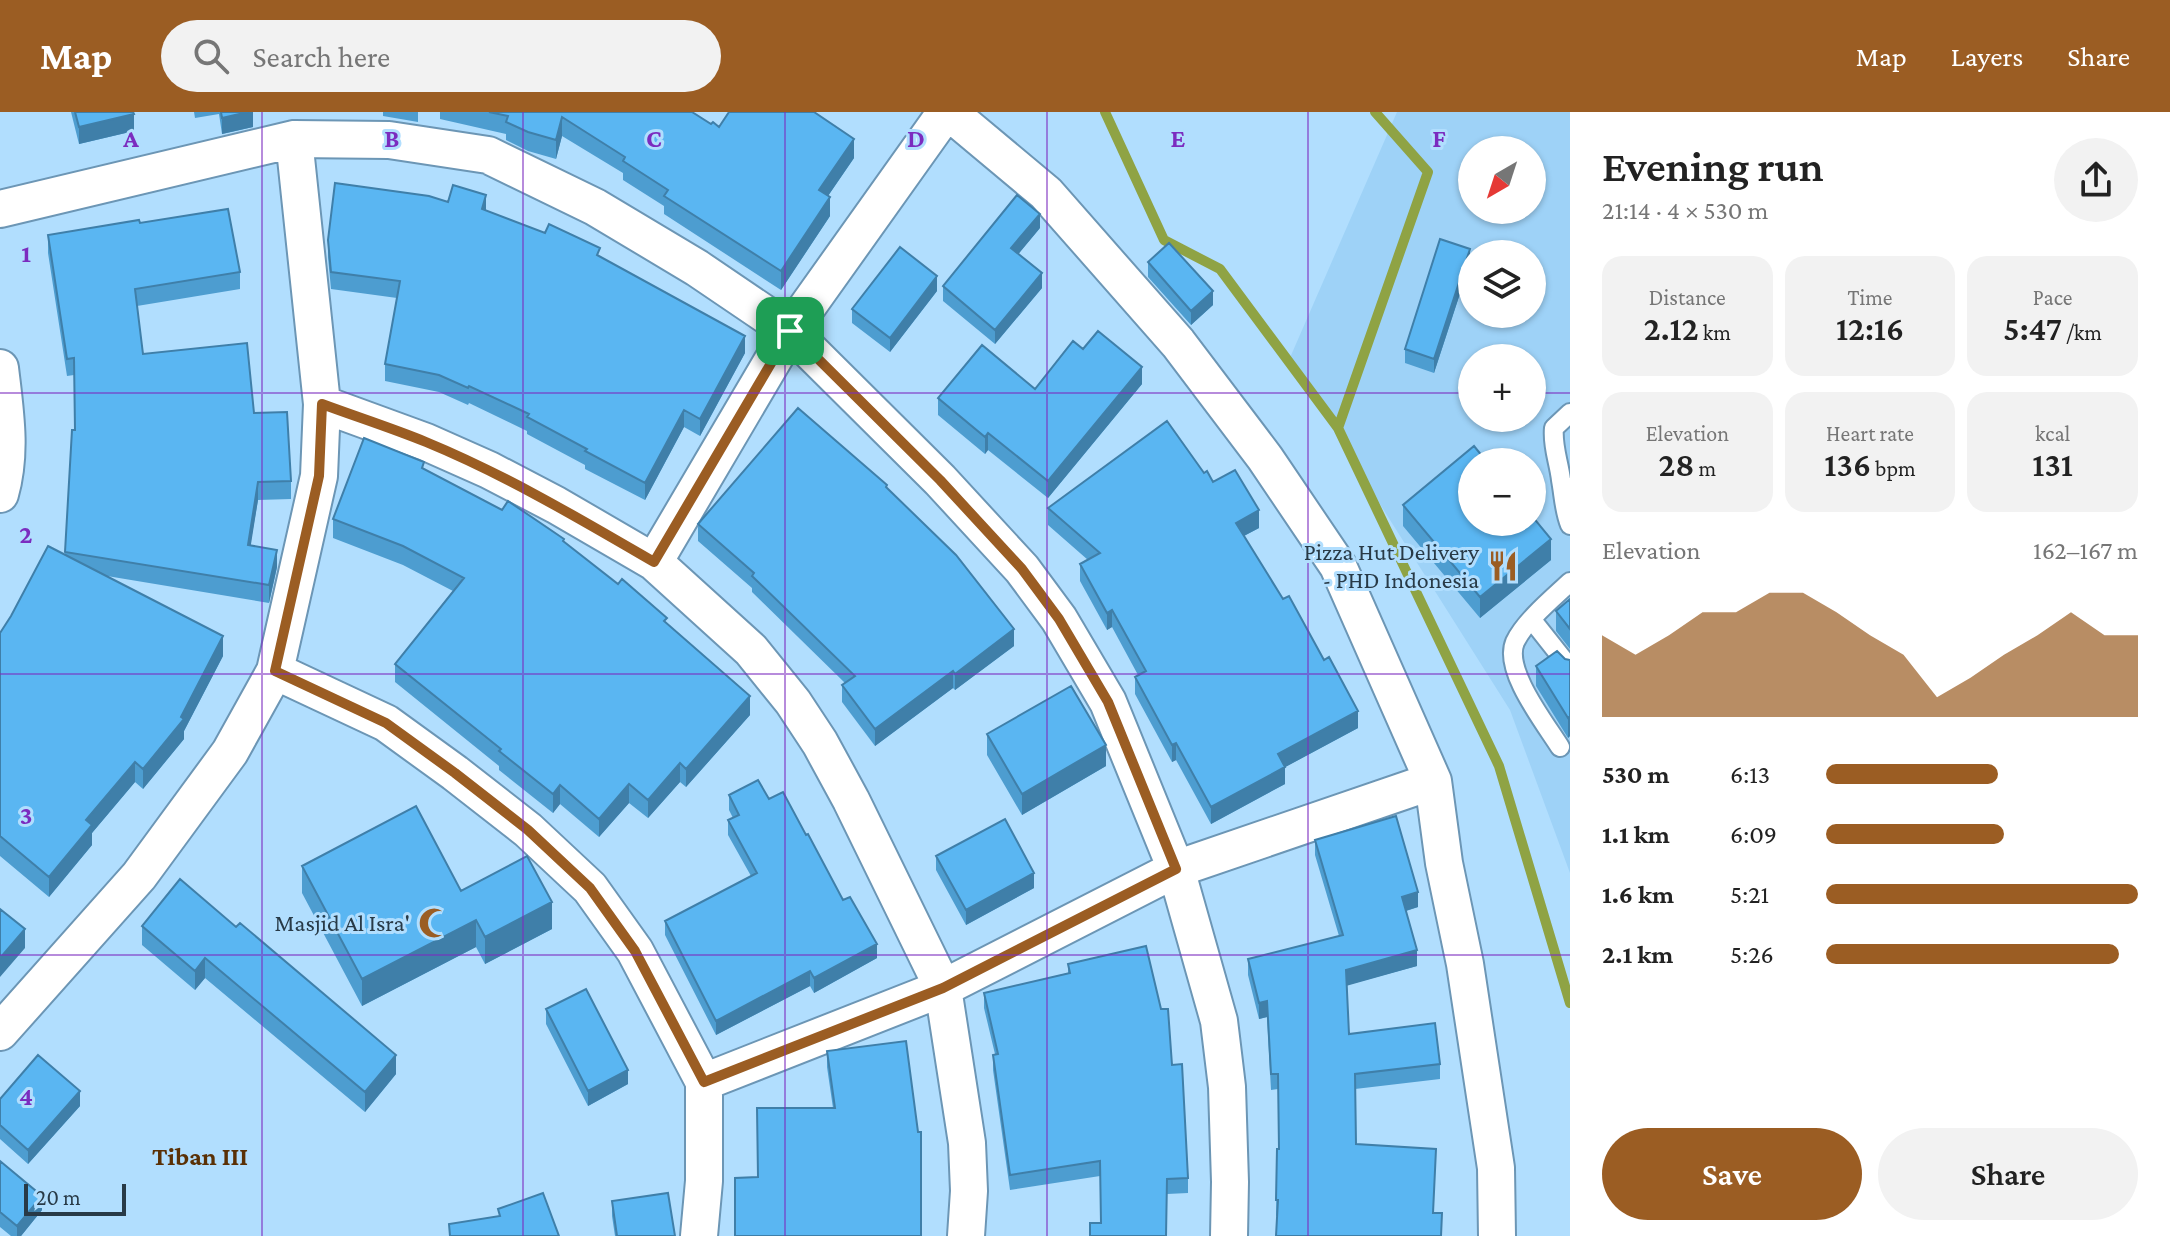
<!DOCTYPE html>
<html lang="en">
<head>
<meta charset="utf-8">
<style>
	:root { --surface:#fff; --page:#f2f2f2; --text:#222; --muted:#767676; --accent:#9b5d23 }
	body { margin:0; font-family:"Crimson Pro",serif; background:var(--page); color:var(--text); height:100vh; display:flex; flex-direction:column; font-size:30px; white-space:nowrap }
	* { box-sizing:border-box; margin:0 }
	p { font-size:26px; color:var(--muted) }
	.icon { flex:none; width:44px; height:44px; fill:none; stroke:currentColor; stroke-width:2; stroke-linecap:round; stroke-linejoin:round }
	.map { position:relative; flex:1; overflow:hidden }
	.details { display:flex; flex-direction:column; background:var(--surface); width:600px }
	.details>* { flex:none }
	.needle { width:52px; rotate:219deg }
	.tools { position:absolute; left:1458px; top:24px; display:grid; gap:16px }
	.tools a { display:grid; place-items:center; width:88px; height:88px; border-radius:50%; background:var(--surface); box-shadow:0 2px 6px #0004; font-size:40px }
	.scale { position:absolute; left:24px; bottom:20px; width:102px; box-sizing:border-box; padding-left:8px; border:4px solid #283a47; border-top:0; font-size:22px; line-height:28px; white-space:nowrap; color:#283a47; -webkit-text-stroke:6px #b1defe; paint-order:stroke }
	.pin { position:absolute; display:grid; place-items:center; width:68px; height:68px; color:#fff; margin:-34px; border-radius:16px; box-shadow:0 4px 12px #0006 }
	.round { display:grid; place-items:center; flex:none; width:84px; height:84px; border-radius:42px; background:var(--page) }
	.summary { display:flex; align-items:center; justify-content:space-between; height:136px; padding:0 32px }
	h1 { font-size:44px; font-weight:600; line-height:60px }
	.figures { display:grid; grid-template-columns:repeat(3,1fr); gap:12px; height:136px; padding:8px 32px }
	.figures div { display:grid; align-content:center; border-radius:20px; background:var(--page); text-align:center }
	.figures b { font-size:34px; font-weight:600 }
	.figures small { font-size:22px; font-weight:400 }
	.figures p { font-size:22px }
	.chart { height:224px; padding:16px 32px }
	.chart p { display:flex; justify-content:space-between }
	.chart svg { width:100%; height:144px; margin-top:8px; fill:var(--accent); opacity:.7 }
	.cta { display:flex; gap:16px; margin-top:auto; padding:16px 32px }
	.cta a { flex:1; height:92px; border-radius:48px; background:var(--accent); color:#fff; font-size:32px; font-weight:600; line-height:92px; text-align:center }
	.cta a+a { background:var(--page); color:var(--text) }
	ul { padding:0 32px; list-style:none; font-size:26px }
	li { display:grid; grid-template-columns:128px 96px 1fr; align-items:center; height:60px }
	li i { height:20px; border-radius:10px; background:var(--accent) }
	header { display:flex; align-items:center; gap:48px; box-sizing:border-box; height:112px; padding:0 40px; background:var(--accent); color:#fff }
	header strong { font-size:38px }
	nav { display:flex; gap:44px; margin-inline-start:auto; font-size:28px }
	.search { width:560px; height:72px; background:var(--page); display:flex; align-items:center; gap:20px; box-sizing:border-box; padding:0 28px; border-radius:44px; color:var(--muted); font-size:30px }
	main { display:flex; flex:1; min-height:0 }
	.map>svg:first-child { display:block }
</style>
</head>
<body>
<header>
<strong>Map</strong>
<div class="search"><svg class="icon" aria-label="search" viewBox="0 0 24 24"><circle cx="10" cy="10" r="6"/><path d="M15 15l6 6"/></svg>Search here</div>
<nav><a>Map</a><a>Layers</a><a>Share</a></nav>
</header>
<main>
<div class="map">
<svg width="1570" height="1124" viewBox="0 0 1570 1124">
	<rect width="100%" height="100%" fill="#b1defe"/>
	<path fill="#9ed2f7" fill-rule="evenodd" d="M 1397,0 L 1570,0 L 1570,761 L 1510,598 L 1289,248 ZM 1472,38 L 1532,38 L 1532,98 L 1472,98 ZM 1472,142 L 1532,142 L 1532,202 L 1472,202 ZM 1472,246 L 1532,246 L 1532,306 L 1472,306 ZM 1472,350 L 1532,350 L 1532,410 L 1472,410 Z"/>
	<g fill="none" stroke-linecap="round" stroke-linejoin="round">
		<path stroke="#8fa344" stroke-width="10" d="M 1105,0 L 1164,128 L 1220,157 L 1338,316 L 1499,654 L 1570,891
			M 1338,316 L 1428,60 L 1375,0"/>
		<g stroke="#6c96b5" stroke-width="22">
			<path id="service" d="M 1570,301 L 1554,316 C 1552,334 1559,350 1561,368 C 1564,384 1564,398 1570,413
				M 1532,508 L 1570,556
				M 1560,635 C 1545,611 1503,558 1515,530 C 1525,509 1553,486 1570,470"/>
		</g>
		<g stroke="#6c96b5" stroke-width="40">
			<path id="minor" d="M 949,0 L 1046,81 L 1178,231 L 1265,346 L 1338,454 L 1433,669 L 1444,751 L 1465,852 L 1496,1056 L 1497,1124
				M 0,97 L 294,27 L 389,28 L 488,43 L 595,95 L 697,156 L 790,219 L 940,368 L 1022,457 L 1059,507 L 1108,590 L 1176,757 L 1219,909 L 1227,975 L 1230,1070 L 1229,1124
				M 0,256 C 5,299 12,340 0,382
				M 322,292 L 426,330 L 489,358 L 556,393 L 654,450 L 751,538 L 793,590 L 820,631 L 851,688 L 943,876 L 967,1031 L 969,1079 L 966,1124
				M 654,450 L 790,219 L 946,0
				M 275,559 L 386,611 L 455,661 L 528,718 L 590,776 L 635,839 L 704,970 L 704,1069 L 699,1124
				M 0,920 L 139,764 L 230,640 L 275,559 L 319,364 L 322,292 L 294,27
				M 704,970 L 943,876 L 1176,757 L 1433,669"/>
		</g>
		<use href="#service" stroke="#fff" stroke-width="18"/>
		<use href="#minor" stroke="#fff" stroke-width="36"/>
	</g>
	<path fill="#4d9dd0" d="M 71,0 L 133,0 L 134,19 L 79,32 Z
		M 194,0 L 253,0 L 253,15 L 222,22 L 219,2 L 195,6 Z
		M 383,0 L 418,0 L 418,10 L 383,4 Z
		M 440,0 L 692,0 L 711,12 L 719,15 L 854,46 L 828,84 L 830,104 L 781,178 L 664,102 L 664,94 L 623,68 L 623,61 L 562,24 L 556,47 L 528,39 L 506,28 L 506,22 L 440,7 Z
		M 448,90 L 486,99 L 600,145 L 745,241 L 700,324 L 684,315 L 645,388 L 585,357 L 585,353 L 527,322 L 527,319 L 469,291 L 468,293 L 439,280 L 385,269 L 385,252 L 397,186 L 331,177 L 328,145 L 328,128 Z
		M 140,111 L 240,160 L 240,177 L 137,194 L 143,242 L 254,301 L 291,369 L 291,387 L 258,388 L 250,434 L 277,455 L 269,491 L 107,464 L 223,544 L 184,619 L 184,627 L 143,677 L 135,670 L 92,721 L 92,733 L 49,785 L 0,744 L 0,521 L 65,442 L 72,318 L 75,318 L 74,263 L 67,264 L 48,141 L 48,123 Z
		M 1040,116 L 1018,142 L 1042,176 L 995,232 L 943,189 L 943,174 Z
		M 1148,150 L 1213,193 L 1191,213 L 1148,165 Z
		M 1470,151 L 1434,261 L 1405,251 L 1405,237 Z
		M 937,179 L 890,240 L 852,211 L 852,197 Z
		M 1083,237 L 1142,272 L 1048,386 L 988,338 L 985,342 L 938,303 L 938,286 L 1035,277 Z
		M 424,357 L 564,430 L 667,512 L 750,603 L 686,675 L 680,670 L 648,706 L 629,691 L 599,725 L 560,692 L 553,701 L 499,658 L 499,654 L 395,570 L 395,552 L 453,479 L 403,453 L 333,426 L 333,407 Z
		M 1213,370 L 1259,416 L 1244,424 L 1358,616 L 1285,655 L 1285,672 L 1211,712 L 1176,648 L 1172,650 L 1135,582 L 1135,565 L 1138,563 L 1112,515 L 1107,518 L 1080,469 L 1080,452 L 1088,448 L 1048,413 L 1048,396 Z
		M 887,376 L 1014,534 L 955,578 L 953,576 L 875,634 L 842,590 L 842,573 L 845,571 L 752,480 L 752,476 L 698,429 L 698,412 Z
		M 1403,393 L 1551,448 L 1480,506 L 1403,414 Z
		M 1570,487 L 1570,537 L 1556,519 L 1556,499 Z
		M 1565,547 L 1570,548 L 1570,624 L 1568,626 L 1536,574 L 1536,554 Z
		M 987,622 L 1106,654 L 1022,703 L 987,643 Z
		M 729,683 L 769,687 L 806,723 L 877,846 L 814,881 L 810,874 L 716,923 L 665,823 L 665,809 L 751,764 L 728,723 L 728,708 L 733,706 L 729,698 Z
		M 1315,728 L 1418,795 L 1406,799 L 1417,854 L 1347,873 L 1349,922 L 1440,952 L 1440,967 L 1355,977 L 1356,1032 L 1436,1052 L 1276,1104 L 1277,1037 L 1279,1037 L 1278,977 L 1271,978 L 1267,905 L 1259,907 L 1248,863 L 1248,847 L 1339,824 L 1315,743 Z
		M 936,744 L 1034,776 L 966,813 L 936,758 Z
		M 302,754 L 461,779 L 552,817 L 485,852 L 476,835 L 362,894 L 302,781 Z
		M 142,814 L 236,815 L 396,962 L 365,1000 L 205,866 L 195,878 L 142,833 Z
		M 1068,852 L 1172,953 L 1188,1066 L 1188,1081 L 1167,1082 L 1101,1111 L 1100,1064 L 1010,1078 L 993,958 L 993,943 L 995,942 L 984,896 L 984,881 L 1068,861 Z
		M 546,897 L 628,972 L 588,994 L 546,912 Z
		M 827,939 L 922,1124 L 758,1065 L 833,996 L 827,955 Z
		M 0,987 L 80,994 L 28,1052 L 0,1027 Z
		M 0,1049 L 42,1098 L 21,1124 L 11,1124 L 0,1115 Z
		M 612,1089 L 675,1124 L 615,1124 L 612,1104 Z"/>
	<path fill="#3f7fa9" d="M 248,0 L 253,0 L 253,15 L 222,22 L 222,6 Z
		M 134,2 L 134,19 L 79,32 L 79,15 Z
		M 562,5 L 562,24 L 556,47 L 556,28 Z
		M 854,27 L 854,46 L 819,97 L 819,78 Z
		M 486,83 L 486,100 L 482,97 Z
		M 830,85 L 830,104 L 781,178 L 781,159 Z
		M 1040,102 L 1040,116 L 1011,151 L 1011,136 Z
		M 1470,137 L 1470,151 L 1434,261 L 1434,247 Z
		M 1042,161 L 1042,176 L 995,232 L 995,218 Z
		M 937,164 L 937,179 L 890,240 L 890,226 Z
		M 1213,179 L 1213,193 L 1191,213 L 1191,199 Z
		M 745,224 L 745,241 L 700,324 L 700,307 Z
		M 1142,255 L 1142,272 L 1048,386 L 1048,369 Z
		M 684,298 L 684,315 L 645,388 L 645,371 Z
		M 988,321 L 988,338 L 985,342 L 985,325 Z
		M 258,370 L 258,388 L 248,451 L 248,433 Z
		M 1259,398 L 1259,416 L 1236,428 L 1236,411 Z
		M 1551,427 L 1551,448 L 1480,506 L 1480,485 Z
		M 277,438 L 277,455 L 269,491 L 269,473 Z
		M 1112,498 L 1112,515 L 1107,518 L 1107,501 Z
		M 1014,517 L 1014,534 L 955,578 L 955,562 Z
		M 223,524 L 223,544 L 184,619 L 184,627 L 143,677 L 143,657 L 181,605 Z
		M 953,559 L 953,576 L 875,634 L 875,617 Z
		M 750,584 L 750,603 L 686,675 L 686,657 Z
		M 1358,599 L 1358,616 L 1278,659 L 1278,642 Z
		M 1570,604 L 1570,624 L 1568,626 L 1568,606 Z
		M 1176,631 L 1176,648 L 1172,650 L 1172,633 Z
		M 1106,633 L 1106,654 L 1022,703 L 1022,682 Z
		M 135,650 L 135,670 L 92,721 L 92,733 L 49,785 L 49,765 L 86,708 Z
		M 680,651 L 680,670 L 648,706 L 648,688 Z
		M 1285,655 L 1285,672 L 1211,712 L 1211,695 Z
		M 629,672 L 629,691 L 599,725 L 599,707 Z
		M 560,673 L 560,692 L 553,701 L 553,682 Z
		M 1034,761 L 1034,776 L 966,813 L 966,798 Z
		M 1418,780 L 1418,795 L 1402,800 L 1402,785 Z
		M 552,790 L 552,817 L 485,852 L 485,825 Z
		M 476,808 L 476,835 L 362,894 L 362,867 Z
		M 25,817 L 25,836 L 0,865 L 0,846 Z
		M 877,832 L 877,846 L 814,881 L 814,866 Z
		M 1417,838 L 1417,854 L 1346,874 L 1346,858 Z
		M 205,846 L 205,866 L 195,878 L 195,859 Z
		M 810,859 L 810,874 L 716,923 L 716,909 Z
		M 1267,889 L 1267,905 L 1259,907 L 1259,891 Z
		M 396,943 L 396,962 L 365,1000 L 365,980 Z
		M 628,958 L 628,972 L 588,994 L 588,979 Z
		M 80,979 L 80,994 L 28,1052 L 28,1038 Z
		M 42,1084 L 42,1098 L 21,1124 L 17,1124 L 17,1114 Z"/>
	<path fill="#5ab6f2" stroke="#3f7fa9" stroke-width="2" d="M 75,0 L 133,0 L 134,2 L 79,15 Z
		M 221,0 L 248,0 L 222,6 Z
		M 489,0 L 692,0 L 711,12 L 713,10 L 719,15 L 729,0 L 814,0 L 854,27 L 819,78 L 830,85 L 781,159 L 664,84 L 668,78 L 623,49 L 625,45 L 562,5 L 556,28 L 528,20 L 506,10 L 508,4 Z
		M 335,71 L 429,84 L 448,90 L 453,73 L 486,83 L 482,97 L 545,121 L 549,112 L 600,136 L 597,143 L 745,224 L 700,307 L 684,298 L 645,371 L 585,339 L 587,337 L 527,305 L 529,302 L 469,274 L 468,276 L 439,263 L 385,252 L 400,169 L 331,160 L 328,128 Z
		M 1017,83 L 1040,102 L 1011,136 L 1042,161 L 995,218 L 943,174 Z
		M 228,97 L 240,160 L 135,177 L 143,242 L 247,231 L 254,301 L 287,300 L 291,369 L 258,370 L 248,433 L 277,438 L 269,473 L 65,440 L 72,318 L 75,318 L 74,246 L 67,247 L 48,123 L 139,108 L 140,111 Z
		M 1440,127 L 1470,137 L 1434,247 L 1405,237 Z
		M 1169,131 L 1213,179 L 1191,199 L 1148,150 Z
		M 900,135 L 937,164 L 890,226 L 852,197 Z
		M 1098,219 L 1142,255 L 1048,369 L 988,321 L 985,325 L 938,286 L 982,233 L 1035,277 L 1073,229 L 1083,237 Z
		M 798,296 L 887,373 L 886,375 L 956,443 L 1014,517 L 955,562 L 953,559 L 875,617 L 842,573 L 855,564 L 752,464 L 754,461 L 698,412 Z
		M 1167,309 L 1204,361 L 1207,359 L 1213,370 L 1235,358 L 1259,398 L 1236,411 L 1283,487 L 1289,484 L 1324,548 L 1329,545 L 1358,599 L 1278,642 L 1285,655 L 1211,695 L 1176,631 L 1172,633 L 1135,565 L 1146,559 L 1112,498 L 1107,501 L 1080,452 L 1100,441 L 1048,396 Z
		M 364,326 L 424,350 L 422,356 L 502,398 L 508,389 L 564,427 L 563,429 L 618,472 L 622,467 L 667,506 L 664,509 L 750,584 L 686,657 L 680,651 L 648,688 L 629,672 L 599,707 L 560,673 L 553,682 L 499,639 L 501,637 L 395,552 L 464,466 L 403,434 L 333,407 Z
		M 1474,334 L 1487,350 L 1472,350 L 1472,410 L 1532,410 L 1532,404 L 1551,427 L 1480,485 L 1403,393 Z
		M 48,434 L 223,524 L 181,605 L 184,607 L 143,657 L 135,650 L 86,708 L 92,713 L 49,765 L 0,724 L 0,521 L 11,504 Z
		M 1570,487 L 1570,517 L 1556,499 Z
		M 1557,539 L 1565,547 L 1570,548 L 1570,604 L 1568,606 L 1536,554 Z
		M 1071,574 L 1106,633 L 1022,682 L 987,622 Z
		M 758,668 L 769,687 L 783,680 L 806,723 L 808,722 L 843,788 L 850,785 L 877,832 L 814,866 L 810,859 L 716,909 L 665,809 L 757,761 L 728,708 L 739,703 L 729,683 Z
		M 416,694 L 461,779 L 527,744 L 552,790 L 485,825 L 476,808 L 362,867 L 302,754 Z
		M 1396,704 L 1418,780 L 1402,785 L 1417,838 L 1346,858 L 1349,922 L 1435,911 L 1440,952 L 1355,962 L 1356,1032 L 1436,1037 L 1433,1101 L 1442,1101 L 1441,1124 L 1276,1124 L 1278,1088 L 1276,1088 L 1277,1037 L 1279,1037 L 1278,962 L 1271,962 L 1267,889 L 1259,891 L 1248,847 L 1343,823 L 1315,728 Z
		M 1005,707 L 1034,761 L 966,798 L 936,744 Z
		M 180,767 L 236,815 L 240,811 L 396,943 L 365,980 L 205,846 L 195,859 L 142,814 Z
		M 0,797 L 25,817 L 0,846 Z
		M 1146,834 L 1161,897 L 1168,897 L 1172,953 L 1182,952 L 1188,1066 L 1167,1067 L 1166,1124 L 1090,1124 L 1090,1111 L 1101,1111 L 1100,1049 L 1010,1063 L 993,943 L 998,942 L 984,881 L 1070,861 L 1068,852 Z
		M 586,877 L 628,958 L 588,979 L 546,897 Z
		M 906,929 L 918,1020 L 921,1020 L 921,1124 L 735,1124 L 735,1066 L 758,1065 L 757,996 L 835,996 L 827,939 Z
		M 38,943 L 80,979 L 28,1038 L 0,1013 L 0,987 Z
		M 0,1049 L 42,1084 L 17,1114 L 0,1100 Z
		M 543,1081 L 559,1124 L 450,1124 L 449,1112 L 500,1104 L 498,1097 Z
		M 668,1081 L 675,1124 L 617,1124 L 612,1089 Z"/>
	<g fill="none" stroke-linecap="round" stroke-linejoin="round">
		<g stroke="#fff" stroke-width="16">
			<path id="route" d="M 790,219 L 940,368 L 1022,457 L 1059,507 L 1108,590 L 1176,757 L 943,876 L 704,970 L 635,839 L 590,776 L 528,718 L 455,661 L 386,611 L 275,559 L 319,364 L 322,292 C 357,305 392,316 426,330 C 506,363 580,407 654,450 Z"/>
		</g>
		<use href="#route" stroke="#9b5d23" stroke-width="10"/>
	</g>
	<path fill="none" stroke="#7b2cbf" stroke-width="2" stroke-opacity="0.55" d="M 262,0 L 262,1124M 523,0 L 523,1124M 785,0 L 785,1124M 1047,0 L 1047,1124M 1308,0 L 1308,1124M 0,281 L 1472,281M 1532,281 L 1570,281M 0,562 L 1570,562M 0,843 L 1570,843"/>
	<defs>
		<g id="restaurant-bare" transform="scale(2.4)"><path d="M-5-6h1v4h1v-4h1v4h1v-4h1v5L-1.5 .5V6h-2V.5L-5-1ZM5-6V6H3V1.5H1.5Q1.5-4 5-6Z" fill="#9b5d23" stroke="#b1defe" stroke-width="2.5" paint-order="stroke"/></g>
		<g id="mosque-bare" transform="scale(2.4)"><path d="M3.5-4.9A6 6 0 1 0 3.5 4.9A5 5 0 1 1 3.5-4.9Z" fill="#9b5d23" stroke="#b1defe" stroke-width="2.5" paint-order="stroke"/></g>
	</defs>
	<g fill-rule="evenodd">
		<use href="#restaurant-bare" x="1503" y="454"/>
		<use href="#mosque-bare" x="434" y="811"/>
	</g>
	<g text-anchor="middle" stroke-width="6" stroke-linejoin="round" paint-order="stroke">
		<g font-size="24" fill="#283a47" stroke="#b1defe" text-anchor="end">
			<text x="1479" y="448">Pizza Hut Delivery<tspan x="1479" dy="28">- PHD Indonesia</tspan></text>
			<text x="410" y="819">Masjid Al Isra'</text>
		</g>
		<g font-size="26" font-weight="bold" fill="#5a3005" stroke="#b1defe">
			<text x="200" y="1053">Tiban III</text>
		</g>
	</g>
	<g font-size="26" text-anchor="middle" font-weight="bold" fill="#7b2cbf" stroke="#b1defe" stroke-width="6" stroke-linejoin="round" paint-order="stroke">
		<text x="131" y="35">A</text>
		<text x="392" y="35">B</text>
		<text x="654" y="35">C</text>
		<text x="916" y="35">D</text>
		<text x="1178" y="35">E</text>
		<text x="1439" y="35">F</text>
		<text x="26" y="150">1</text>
		<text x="26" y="431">2</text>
		<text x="26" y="712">3</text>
		<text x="26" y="993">4</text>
	</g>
</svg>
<div class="tools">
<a><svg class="needle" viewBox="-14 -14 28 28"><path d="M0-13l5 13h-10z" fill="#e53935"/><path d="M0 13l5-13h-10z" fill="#767676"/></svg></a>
<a><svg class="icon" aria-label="layers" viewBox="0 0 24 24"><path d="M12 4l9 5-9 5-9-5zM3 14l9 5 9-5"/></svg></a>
<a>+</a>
<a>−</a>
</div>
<div class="scale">20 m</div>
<div class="pin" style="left:790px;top:219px;background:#1e9e55"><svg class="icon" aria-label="arrive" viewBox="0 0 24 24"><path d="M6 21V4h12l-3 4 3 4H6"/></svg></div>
</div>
<section class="details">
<div class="summary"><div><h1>Evening run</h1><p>21:14 · 4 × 530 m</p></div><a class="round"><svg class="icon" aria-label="share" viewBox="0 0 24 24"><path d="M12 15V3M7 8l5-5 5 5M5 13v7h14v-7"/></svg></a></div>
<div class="figures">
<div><p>Distance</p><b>2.12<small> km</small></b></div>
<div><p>Time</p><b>12:16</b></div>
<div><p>Pace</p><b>5:47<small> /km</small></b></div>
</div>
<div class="figures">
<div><p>Elevation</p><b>28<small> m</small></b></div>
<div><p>Heart rate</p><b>136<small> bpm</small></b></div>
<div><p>kcal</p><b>131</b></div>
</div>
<div class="chart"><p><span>Elevation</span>162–167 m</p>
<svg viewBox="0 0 160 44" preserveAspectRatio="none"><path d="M0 44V19L10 25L20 19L30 12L40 12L50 6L60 6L70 12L80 19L90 25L100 38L110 32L120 25L130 19L140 12L150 19L160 19V44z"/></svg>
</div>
<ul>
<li><b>530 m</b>6:13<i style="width:55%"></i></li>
<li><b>1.1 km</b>6:09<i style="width:57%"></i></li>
<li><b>1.6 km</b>5:21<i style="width:100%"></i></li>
<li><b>2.1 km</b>5:26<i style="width:94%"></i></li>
</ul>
<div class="cta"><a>Save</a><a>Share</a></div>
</section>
</main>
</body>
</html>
